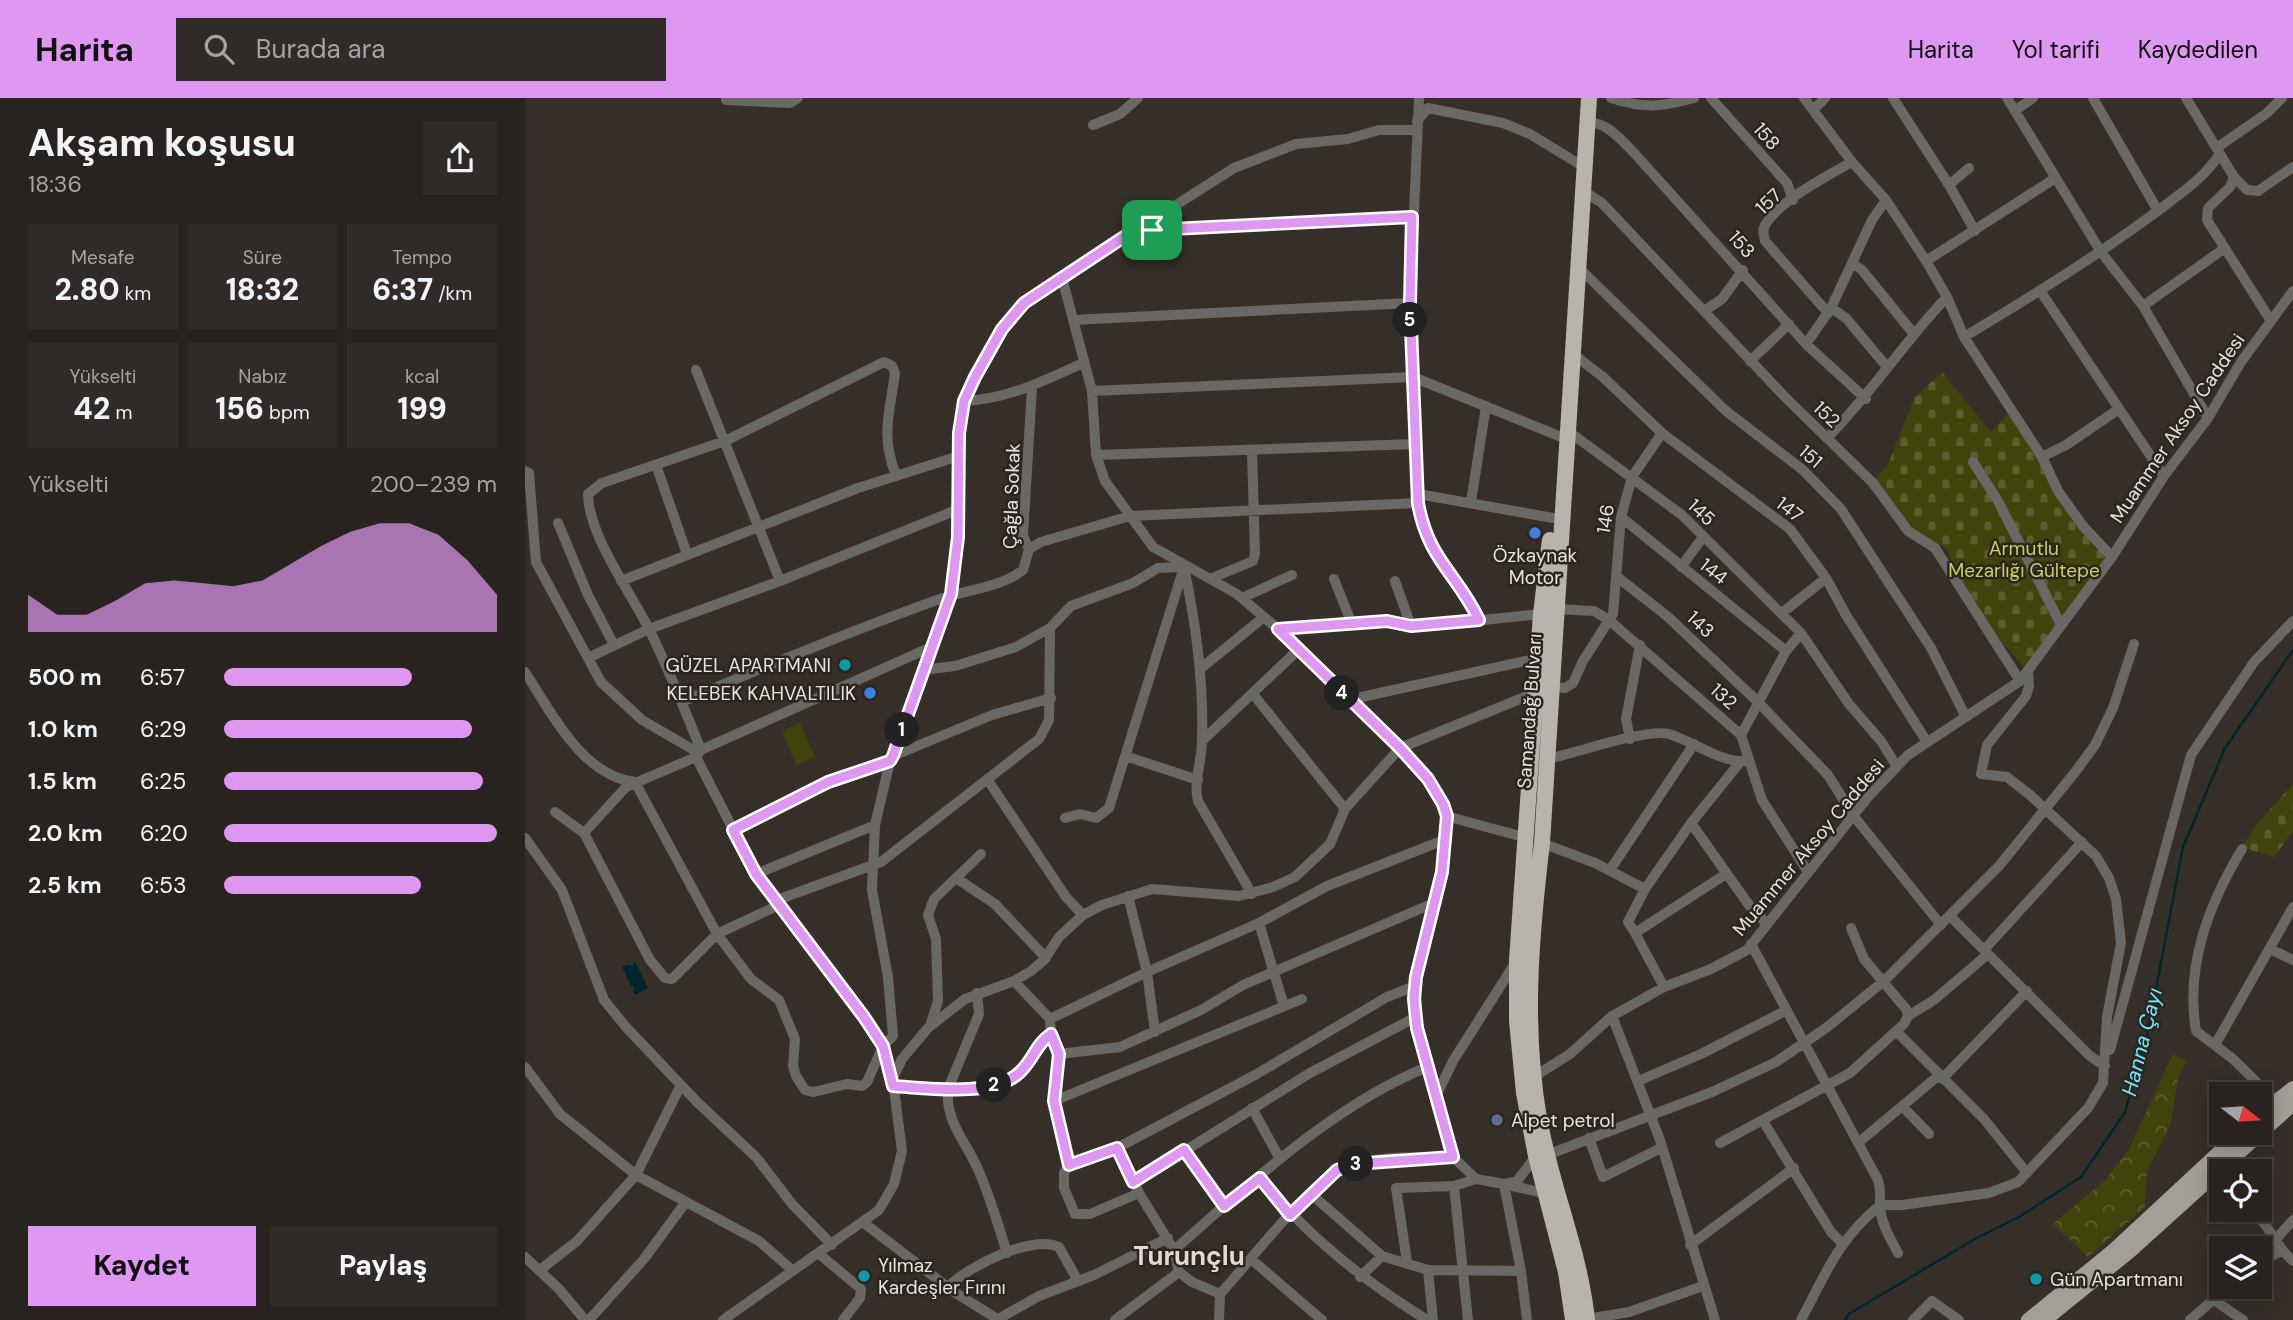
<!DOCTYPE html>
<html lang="tr">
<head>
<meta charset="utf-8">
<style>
	:root { --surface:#28231f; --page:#302b28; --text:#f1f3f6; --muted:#a5a4a4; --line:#44403d; --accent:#df98f1 }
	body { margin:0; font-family:"DM Sans",sans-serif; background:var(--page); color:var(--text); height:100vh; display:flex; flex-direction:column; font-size:26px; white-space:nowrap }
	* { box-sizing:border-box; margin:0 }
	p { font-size:23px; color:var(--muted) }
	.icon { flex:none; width:38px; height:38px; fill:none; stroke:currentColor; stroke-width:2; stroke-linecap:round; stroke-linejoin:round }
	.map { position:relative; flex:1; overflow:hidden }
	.panel { display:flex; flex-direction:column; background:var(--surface); width:525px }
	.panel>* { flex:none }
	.needle { width:46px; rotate:107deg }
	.controls { position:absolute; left:1684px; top:984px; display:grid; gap:14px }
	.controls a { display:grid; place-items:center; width:63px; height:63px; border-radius:0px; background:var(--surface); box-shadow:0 4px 18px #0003,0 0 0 2px var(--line); font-size:35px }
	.pin { position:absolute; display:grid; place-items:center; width:60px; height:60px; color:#fff; margin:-30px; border-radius:14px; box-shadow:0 4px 10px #0006 }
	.km { position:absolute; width:35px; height:35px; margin:-18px; border-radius:50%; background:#222; color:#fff; font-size:19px; line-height:35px; text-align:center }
	.round { display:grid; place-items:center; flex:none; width:74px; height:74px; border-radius:0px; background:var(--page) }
	.overview { display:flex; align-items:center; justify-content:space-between; height:119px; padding:0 28px }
	h1 { font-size:38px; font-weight:800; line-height:52px }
	.figures { display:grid; grid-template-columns:repeat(3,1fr); gap:10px; height:119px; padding:7px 28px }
	.figures div { display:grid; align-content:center; border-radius:0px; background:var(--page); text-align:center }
	.figures b { font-size:30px; font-weight:800 }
	.figures small { font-size:19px; font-weight:400 }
	.figures p { font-size:19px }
	.chart { height:196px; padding:14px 28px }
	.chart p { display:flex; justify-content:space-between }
	.chart svg { width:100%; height:126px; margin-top:7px; fill:var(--accent); opacity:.7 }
	.button { display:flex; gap:14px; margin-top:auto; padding:14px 28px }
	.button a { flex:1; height:80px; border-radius:0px; background:var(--accent); color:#111; font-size:28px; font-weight:800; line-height:80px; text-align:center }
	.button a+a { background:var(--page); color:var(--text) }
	ul { padding:0 28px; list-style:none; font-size:23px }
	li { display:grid; grid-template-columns:112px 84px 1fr; align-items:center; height:52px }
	li i { height:18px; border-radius:9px; background:var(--accent) }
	header { display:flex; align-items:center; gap:42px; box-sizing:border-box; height:98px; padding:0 35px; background:var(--accent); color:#111 }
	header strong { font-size:33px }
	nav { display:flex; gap:38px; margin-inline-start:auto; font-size:24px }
	.search { width:490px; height:63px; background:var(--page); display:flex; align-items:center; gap:18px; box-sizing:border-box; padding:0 24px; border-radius:0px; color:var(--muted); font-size:26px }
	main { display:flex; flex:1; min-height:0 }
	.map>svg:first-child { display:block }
</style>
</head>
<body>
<header>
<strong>Harita</strong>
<div class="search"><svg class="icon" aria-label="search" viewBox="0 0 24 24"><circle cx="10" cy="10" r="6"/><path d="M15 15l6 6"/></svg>Burada ara</div>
<nav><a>Harita</a><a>Yol tarifi</a><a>Kaydedilen</a></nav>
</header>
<main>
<section class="panel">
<div class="overview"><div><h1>Akşam koşusu</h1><p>18:36</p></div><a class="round"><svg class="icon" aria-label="share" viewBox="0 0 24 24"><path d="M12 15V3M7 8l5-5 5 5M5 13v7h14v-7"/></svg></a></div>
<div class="figures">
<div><p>Mesafe</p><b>2.80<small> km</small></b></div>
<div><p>Süre</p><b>18:32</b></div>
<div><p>Tempo</p><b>6:37<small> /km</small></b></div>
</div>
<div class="figures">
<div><p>Yükselti</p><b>42<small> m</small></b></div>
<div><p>Nabız</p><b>156<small> bpm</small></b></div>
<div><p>kcal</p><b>199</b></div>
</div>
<div class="chart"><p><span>Yükselti</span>200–239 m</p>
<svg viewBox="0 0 160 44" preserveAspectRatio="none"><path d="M0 44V31L10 38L20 38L30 33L40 27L50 26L60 27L70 28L80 26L90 20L100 14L110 9L120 6L130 6L140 10L150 19L160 31V44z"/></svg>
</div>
<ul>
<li><b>500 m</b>6:57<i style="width:69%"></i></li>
<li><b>1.0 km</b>6:29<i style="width:91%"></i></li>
<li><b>1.5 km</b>6:25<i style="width:95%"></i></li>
<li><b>2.0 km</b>6:20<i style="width:100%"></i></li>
<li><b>2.5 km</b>6:53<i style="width:72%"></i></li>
</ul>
<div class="button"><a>Kaydet</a><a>Paylaş</a></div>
</section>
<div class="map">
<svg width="1768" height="1222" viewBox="0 0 1768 1222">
	<defs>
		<pattern id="cemetery-stones" width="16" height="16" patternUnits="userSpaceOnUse" patternTransform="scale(1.75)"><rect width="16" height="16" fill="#41430d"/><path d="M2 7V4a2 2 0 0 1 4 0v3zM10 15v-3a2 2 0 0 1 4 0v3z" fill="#5c5e30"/></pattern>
		<pattern id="park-crowns" width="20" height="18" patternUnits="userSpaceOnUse" patternTransform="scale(1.75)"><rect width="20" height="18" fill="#41430d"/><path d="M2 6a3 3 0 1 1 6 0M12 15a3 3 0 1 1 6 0" fill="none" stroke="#5c5e30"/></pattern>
		<pattern id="water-ripples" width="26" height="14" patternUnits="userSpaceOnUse" patternTransform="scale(1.75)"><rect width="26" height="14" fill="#01252c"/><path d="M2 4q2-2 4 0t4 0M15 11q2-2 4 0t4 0" fill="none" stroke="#26444a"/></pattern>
	</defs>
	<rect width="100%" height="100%" fill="#362f29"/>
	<path fill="url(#cemetery-stones)" d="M 1417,274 L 1466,334 L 1486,312 L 1533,393 L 1587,459 L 1501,571 L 1450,514 L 1420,449 L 1383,433 L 1348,385 L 1364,364 L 1390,299 Z
		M 1768,686 L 1768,733 L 1749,759 L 1717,749 L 1732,726 Z"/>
	<path fill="url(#park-crowns)" d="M 1648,956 L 1661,963 L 1653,981 L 1646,1025 L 1622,1074 L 1620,1109 L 1563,1159 L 1528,1126 L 1581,1081 L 1604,1051 Z"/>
	<path fill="#41430d" d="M 275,625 L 290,659 L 271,667 L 257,633 Z"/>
	<path fill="url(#water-ripples)" d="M 110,863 L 123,890 L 110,897 L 97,869 Z"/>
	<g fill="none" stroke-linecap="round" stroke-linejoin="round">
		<path stroke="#01252c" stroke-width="2.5" d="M 1320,1222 L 1324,1216 L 1448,1142 L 1494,1119 L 1556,1079 L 1600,1014 L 1621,943 L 1658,749 L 1700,650 L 1768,552"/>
		<path stroke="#6a6864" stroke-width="10" d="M 894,0 L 885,205 L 893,405 C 903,462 932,476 954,522
			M 1086,0 C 1120,11 1135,9 1169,0
			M 1186,0 L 1262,85 L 1268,102
			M 1279,0 L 1327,64 L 1361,102 L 1401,163 L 1422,199 L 1439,239 L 1517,359 L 1533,393 L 1558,428 L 1587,459
			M 1368,0 L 1424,87
			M 1482,0 L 1576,154 L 1618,208 L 1683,320
			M 1568,0 L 1633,113
			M 1661,0 L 1709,79 L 1705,89 L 1683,110 L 1682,122 L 1746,223
			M 201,2 L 265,5 L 273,0
			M 1288,12 L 1300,0
			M 1491,12 L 1508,0
			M 892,23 L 903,10 L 978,25 L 1005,36 L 1054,66
			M 1062,25 C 1081,22 1098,44 1111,57 L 1281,246 L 1341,301
			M 568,27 L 595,16 L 613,0
			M 1693,49 L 1742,15 L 1757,0
			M 1444,70 L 1424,87 L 1450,133
			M 1709,79 L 1722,92 L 1733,93 L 1768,69
			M 1058,93 L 1077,105 L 1259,298 L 1348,385 L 1383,433 L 1410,450 L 1495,583
			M 620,125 L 627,132 L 887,119
			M 1401,163 L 1529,81
			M 1327,165 L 1337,172 L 1388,235
			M 1054,170 L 1201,313 L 1278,372 L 1316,411 L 1406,550 L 1440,617
			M 537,180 L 567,293 L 571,357 L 580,383 L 628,449 L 712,496 L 753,531 L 875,650 L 903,682 L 918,706 L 921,718 L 917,774 L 891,879 L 892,930 L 928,1059 L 951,1081 L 979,1086 L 992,1083 L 1011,1058
			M 1516,194 L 1639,378
			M 1618,208 L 1700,150
			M 1306,210 L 1321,220 L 1362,269
			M 1179,213 L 1197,201 L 1218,172
			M 1303,215 L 1240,143 C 1239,137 1237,132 1240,127 C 1255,102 1302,78 1327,64
			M 548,222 L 885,205
			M 1439,239 C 1506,199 1572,158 1634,112 C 1655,96 1679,80 1694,57
			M 1281,246 L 1306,210 L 1347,122 L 1361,102
			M 1048,256 L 1078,279 L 1137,335 L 1265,431 L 1301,480 L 1321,517 L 1402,644
			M 1225,263 L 1264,226
			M 171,272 L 255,483
			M 567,293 L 888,279 L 1034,338
			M 439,303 C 483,301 519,283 558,265
			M 1043,333 L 1157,417 L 1276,535
			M 1302,340 C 1346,296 1379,244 1422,199
			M 571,357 L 890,346
			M 1517,359 L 1541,347 L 1594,311
			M 1448,364 L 1473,403 L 1536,527
			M 131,367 L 162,456
			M 0,373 L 4,375 L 11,464 L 76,584 L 117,622 L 174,655
			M 893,396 L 1028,420
			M 946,404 L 961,308
			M 1096,419 L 1261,553
			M 33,425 L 63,497 L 89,547
			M 504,451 L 516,444 L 605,418 L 893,405
			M 659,469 C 671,526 679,585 677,643 C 677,663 668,684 673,703 L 727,796
			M 1156,469 L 1178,439
			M 1091,478 L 1142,518 L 1233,604 L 1303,677 L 1328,717 L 1416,827
			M 687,480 L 728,463 L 730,456 L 727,353
			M 809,481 L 827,526
			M 96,483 L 333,390 L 434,358
			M 870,483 L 886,528
			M 717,500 L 767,477
			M 1031,511 L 1069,513 L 1084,522 L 1216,637 L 1237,702 L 1283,774
			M 1257,515 L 1301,480
			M 753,531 L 862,523 L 886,528 L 920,526 L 1016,516
			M 65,559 L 124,531 L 255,483 L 434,411
			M 675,571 L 739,519
			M 397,572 L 430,568 L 491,549 L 525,530 L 546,508 L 608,485 L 633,470 L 658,469
			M 0,574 C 26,614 57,678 110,684 L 192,836 L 226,881 L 254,902 L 270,941 L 268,968 L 271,978 L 280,992 L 288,994 L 322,986 L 337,988 L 342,984 L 358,948 L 368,938 L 363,879 L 347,792 L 350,727 L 365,663 L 426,496 L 433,439 L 434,335 L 439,303 L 476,231 L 507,199 L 709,70 L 771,46 L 823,41 L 854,32 L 891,32
			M 1026,589 L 1040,590 L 1048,585 L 1058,563 L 1088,516 L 1096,419 L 1107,379 L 1137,335
			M 728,596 L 820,711
			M 823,602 L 1014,560
			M 157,604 C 241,568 326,533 412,502 C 438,492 476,490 498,472 L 504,451 L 498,438 L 507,290
			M 1216,637 L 1261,553 L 1276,535 L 1324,606 L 1356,643 L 1372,669
			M 1105,641 L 1101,621 L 1115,547
			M 677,643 L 774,551
			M 176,652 C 160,612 144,572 125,533 C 107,496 63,437 63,396 L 77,385 L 200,343 L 359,264 L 367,268 L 370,275 C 365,314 355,338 371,377
			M 368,658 L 467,617 L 526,600
			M 600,658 L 673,682
			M 171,659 L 231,776 L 339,919 L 358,948 L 369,991 L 377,1053 L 369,1086 L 354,1112 L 198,1222
			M 1022,661 C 1049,656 1121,630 1144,636 C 1168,643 1195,665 1221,663
			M 462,681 L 541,799 L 558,817
			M 30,714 L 59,735 L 125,862 L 140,880 L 147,881 L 192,836 L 256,806
			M 921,718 L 1002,740
			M 540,720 L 555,716 L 571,720 L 584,710 L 659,469
			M 1166,725 L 1224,807 L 1242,826
			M 208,732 L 303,684 L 365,663
			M 59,735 L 101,689 L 171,659 L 176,652 L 404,550
			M 0,740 L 37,792 L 79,902 L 101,929 L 172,1004 L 231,1059 L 267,1106 L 307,1147
			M 1017,745 L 1070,765 L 1120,791 L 1166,725 L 1216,663
			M 1717,751 C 1684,806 1660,867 1671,933 L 1708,961 L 1750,1002
			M 1085,772 L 1169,646
			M 231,776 L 350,727
			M 431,780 L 470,806 L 521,860
			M 603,798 L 622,874 L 630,934
			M 252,802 L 356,764 L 514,641 L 524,622 L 525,530
			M 1425,818 L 1565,958 L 1580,968
			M 734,825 L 759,908
			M 1110,835 L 1103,824 L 1120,791
			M 1226,846 L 1353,1082 C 1357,1094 1354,1100 1355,1111 C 1357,1127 1365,1140 1373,1155
			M 1745,851 L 1768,862
			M 1459,852 L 1557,744
			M 489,883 L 525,921 L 526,936 L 534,956 L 529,1003 L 544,1067
			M 1139,889 L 1110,835 L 1201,776
			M 452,895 L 454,916 L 423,991 C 420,1026 443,1045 455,1076 C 466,1102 474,1129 482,1155
			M 1087,918 L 1135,1042 L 1190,1222
			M 1383,918 L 1409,902 L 1463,856
			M 525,921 L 622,874 L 734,825 L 802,788 L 919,742
			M 406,925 L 413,903 L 411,841 L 403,817 L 409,801 L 456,756
			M 1372,934 L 1459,1021 L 1502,1075
			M 1690,947 L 1768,809
			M 1585,952 L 1666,657 L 1729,564 L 1768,523
			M 534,956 L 595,949 L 676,912 L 718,887 L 911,804
			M 0,969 L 35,1016 L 111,1077 L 156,987
			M 1010,978 L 1045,956 L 1087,918 L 1139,889 L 1186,871 L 1222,852 L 1343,699 L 1383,657 L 1495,583 L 1587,459 L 1639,378 L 1683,320 L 1716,264 L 1768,193
			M 1417,981 L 1502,893
			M 367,982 L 377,961 L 403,930 L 440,901 L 489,883 L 506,873 L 519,862 L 534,839 L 558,817 L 577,807 L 627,791 L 714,798 L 748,789 L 770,779 L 805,746 L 820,711 L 875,650 L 1012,594
			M 1113,983 L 1176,956 L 1260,913
			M 368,988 C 402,990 469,1000 495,974 C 508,962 511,946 526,936
			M 911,998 L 928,963 L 992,862
			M 529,1003 L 777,901
			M 1378,1009 L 1404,1036
			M 727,1010 L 755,1061
			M 1238,1023 L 1306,1134 L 1317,1145
			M 1064,1040 L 1078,1079 L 1136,1050
			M 1195,1045 L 1325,975 L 1379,926 L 1383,918 L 1381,911 L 1339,861 L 1326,830
			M 1333,1045 L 1413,978
			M 659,1052 L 700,1108
			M 1022,1057 L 1187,994 L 1251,964 L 1301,930 L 1359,883 L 1474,768 L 1551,673 L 1570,647 L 1588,610 L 1609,546
			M 735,1080 C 783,1139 838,1182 902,1222
			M 608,1085 L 785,975 L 891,919
			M 929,1088 L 943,1222
			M 614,1095 L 565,1116 L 550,1116 L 539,1090 L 539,1075 L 544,1067 L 592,1050 L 730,977 L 862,899 L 890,888
			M 786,1096 L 857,1158 L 903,1172 L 996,1173
			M 1727,1111 C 1744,1127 1751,1149 1768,1163
			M 339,1125 L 429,1194 L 474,1222
			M 1751,1141 L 1768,1122
			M 1165,1147 L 1269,1070
			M 649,1152 C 723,1087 812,1004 905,968
			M 293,1155 L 336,1191 L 335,1200 L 318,1222
			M 0,1159 L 34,1191 L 60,1222
			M 726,1161 L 797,1222
			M 882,1164 L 871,1090 L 929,1088 L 951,1081
			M 1734,1165 L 1756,1153
			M 15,1172 L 52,1143 L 111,1077 L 234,1143 L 267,1172
			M 903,1172 L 908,1222
			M 654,1174 L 667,1184 L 695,1196 L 694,1222
			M 835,1179 L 857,1158
			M 423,1189 C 442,1169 507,1136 534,1149 L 553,1183
			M 695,1196 C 720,1169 786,1084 815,1071 C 848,1056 893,1060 928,1059
			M 1689,1202 L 1718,1222
			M 473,1221 L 514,1198 L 569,1177 L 643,1140
			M 1062,1221 L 1104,1214 L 1178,1188
			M 64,1222 L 119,1161 L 160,1105
			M 590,1222 L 654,1174 L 649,1152 L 614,1095 L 592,1050
			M 1002,1222 L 996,1173 L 979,1086 L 1023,1096
			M 1276,1222 C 1301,1175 1313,1142 1355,1107 L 1377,1107 L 1464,1095 L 1493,1084 L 1563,1010 L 1578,985 L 1582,919 L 1596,845 L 1591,801 L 1584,780 L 1571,758 L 1505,697 L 1482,679 L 1456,676 L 1462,647 L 1501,598 L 1504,588 L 1503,573
			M 1388,1222 L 1407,1203 L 1434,1222
			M 1665,1222 L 1704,1188"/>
		<path stroke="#a39e97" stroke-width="14" d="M 1734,1017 L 1768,990
			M 1503,1222 L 1589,1152 L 1716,1034
			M 1520,1222 L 1604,1154 L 1768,1006"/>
		<path stroke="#b9b4ab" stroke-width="16" d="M 1025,442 L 1016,516 L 992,862 L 992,923 L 999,995 L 1011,1058 L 1041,1174 L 1048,1222
			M 1062,1222 C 1055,1153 1026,1089 1014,1020 C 998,928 1006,837 1017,745 L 1064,0"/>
	</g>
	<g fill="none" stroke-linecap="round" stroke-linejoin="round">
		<g stroke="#fff" stroke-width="14">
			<path id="route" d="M 887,119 L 885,205 L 893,405 C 903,462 932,475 954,522 L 886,528 L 862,523 L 753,531 L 875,650 L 903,681 L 918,706 L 922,718 L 917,774 L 891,879 L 889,901 L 892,930 L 928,1059 L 829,1066 L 812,1072 L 765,1117 L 735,1080 L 699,1108 L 659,1052 L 608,1084 L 592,1050 L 544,1067 L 529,1003 L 534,956 L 526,936 C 511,946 508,962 495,974 C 469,1000 402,990 368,988 L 358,948 L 339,919 L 231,776 L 208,732 L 303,684 L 365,663 L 368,658 L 426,496 L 433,439 L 434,335 L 439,303 L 450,279 L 477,231 L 499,205 L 620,125 L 627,132 Z"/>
		</g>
		<use href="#route" stroke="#df98f1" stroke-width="9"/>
	</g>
	<g fill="#3f7fe0" stroke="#2b2520" stroke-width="2.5">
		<circle cx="1010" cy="435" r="7"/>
		<circle cx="345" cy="595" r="7"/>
	</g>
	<g fill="#0f9aa8" stroke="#2b2520" stroke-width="2.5">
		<circle cx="320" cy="567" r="7"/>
		<circle cx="339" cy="1178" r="7"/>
		<circle cx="1511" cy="1181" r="7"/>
	</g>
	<circle fill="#5c6f8a" stroke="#2b2520" stroke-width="2.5" cx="972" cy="1022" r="7"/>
	<g text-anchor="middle" stroke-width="5" stroke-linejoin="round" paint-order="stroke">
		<g font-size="19" fill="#e8e3e0" stroke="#2b2520">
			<text transform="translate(1242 38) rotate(49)" y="7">158</text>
			<text transform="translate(1243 103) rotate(-44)" y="7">157</text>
			<text transform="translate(1217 146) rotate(48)" y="7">153</text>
			<text transform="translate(1302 316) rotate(44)" y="7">152</text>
			<text transform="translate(1652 330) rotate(-56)" y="7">Muammer Aksoy Caddesi</text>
			<text transform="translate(1286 358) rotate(41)" y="7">151</text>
			<text transform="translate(486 398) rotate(-88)" y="7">Çağla Sokak</text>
			<text transform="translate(1265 411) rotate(38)" y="7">147</text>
			<text transform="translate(1177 414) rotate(43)" y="7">145</text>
			<text transform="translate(1080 421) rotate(-81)" y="7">146</text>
			<text transform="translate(1189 473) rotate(38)" y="7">144</text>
			<text transform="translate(1176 526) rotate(43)" y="7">143</text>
			<text transform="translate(1199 598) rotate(42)" y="7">132</text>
			<text transform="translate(1004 613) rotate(-86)" y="7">Samandağ Bulvarı</text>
			<text transform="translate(1283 749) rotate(-50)" y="7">Muammer Aksoy Caddesi</text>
		</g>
		<g font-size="19" fill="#cbcf60" stroke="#2b2520">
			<text x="1499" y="457">Armutlu<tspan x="1499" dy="22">Mezarlığı Gültepe</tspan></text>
		</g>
		<g font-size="19" fill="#e8e3e0" stroke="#2b2520" text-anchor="start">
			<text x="1010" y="464" text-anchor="middle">Özkaynak<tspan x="1010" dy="22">Motor</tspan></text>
			<text x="306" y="574" text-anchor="end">GÜZEL APARTMANI</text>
			<text x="331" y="602" text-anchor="end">KELEBEK KAHVALTILIK</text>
			<text x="986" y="1029">Alpet petrol</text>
			<text x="353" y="1174">Yılmaz<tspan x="353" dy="22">Kardeşler Fırını</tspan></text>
			<text x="1525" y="1188">Gün Apartmanı</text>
		</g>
		<g font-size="21" font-style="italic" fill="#76e8fe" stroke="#2b2520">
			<text transform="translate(1617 944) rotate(-76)" y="7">Hanna Çayı</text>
		</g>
		<g font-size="26" font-weight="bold" fill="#e3d9d3" stroke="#2b2520">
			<text x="664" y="1167">Turunçlu</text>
		</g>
	</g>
</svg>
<div class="controls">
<a><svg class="needle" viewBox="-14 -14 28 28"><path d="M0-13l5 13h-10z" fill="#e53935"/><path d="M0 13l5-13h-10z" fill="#a5a4a4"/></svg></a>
<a><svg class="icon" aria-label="locate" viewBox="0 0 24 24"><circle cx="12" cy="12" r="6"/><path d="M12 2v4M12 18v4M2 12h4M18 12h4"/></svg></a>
<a><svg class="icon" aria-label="layers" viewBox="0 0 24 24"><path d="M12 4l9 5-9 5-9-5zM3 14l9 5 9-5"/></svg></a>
</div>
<div class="pin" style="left:627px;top:132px;background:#1e9e55"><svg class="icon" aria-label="arrive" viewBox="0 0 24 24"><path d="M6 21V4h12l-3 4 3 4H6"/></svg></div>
<b class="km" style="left:377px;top:632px">1</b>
<b class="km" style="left:469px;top:987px">2</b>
<b class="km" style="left:831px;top:1066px">3</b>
<b class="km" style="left:817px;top:595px">4</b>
<b class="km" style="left:885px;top:222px">5</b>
</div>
</main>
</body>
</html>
